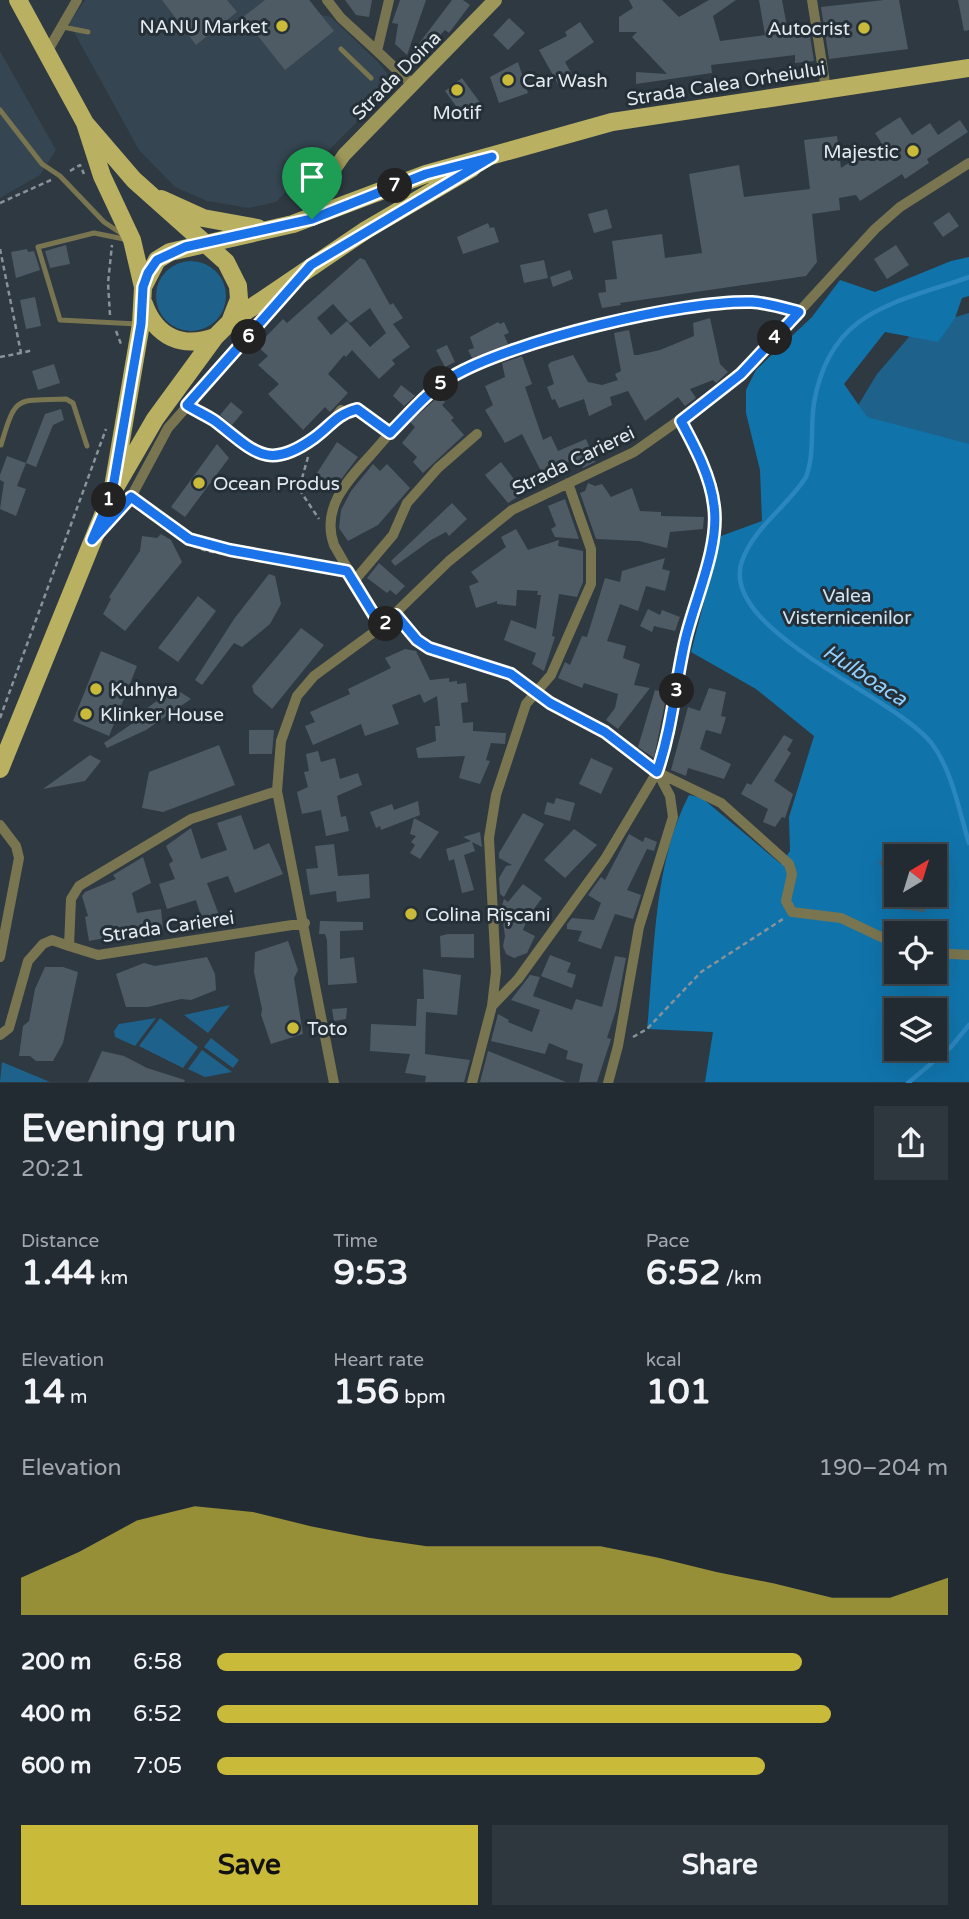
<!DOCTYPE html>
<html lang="en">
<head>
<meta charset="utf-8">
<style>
	:root { --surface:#222b32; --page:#2e373e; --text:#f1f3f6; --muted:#a2a7ac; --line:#3f474d; --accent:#c9ba3a }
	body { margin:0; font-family:"Varela Round",sans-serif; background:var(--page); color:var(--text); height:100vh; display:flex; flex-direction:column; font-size:26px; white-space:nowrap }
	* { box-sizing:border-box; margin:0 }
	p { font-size:23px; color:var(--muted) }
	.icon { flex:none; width:38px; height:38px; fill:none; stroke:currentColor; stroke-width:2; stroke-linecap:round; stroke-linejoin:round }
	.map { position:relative; height:1083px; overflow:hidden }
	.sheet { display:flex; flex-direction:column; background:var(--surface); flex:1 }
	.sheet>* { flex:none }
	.needle { width:46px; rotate:38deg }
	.buttons { position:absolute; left:884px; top:844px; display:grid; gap:14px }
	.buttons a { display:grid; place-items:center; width:63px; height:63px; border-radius:0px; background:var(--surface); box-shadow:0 7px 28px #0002,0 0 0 2px var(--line); font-size:35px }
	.pin { position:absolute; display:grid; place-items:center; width:60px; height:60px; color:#fff; margin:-72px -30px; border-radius:50% 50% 50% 0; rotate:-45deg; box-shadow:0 0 7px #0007 }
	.pin .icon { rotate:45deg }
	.km { position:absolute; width:35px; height:35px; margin:-18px; border-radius:50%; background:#222; color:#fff; font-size:19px; line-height:35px; text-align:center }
	.round { display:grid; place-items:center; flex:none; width:74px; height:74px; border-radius:0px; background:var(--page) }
	.overview { display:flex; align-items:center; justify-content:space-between; height:119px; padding:0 21px }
	h1 { font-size:38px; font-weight:700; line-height:52px }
	.figures { display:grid; grid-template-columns:repeat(3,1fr); gap:10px; height:119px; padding:7px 21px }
	.figures div { display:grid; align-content:center }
	.figures b { font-size:35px; font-weight:700 }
	.figures small { font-size:19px; font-weight:400 }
	.figures p { font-size:19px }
	.chart { height:196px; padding:14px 21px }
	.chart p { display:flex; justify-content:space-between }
	.chart svg { width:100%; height:126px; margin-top:7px; fill:var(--accent); opacity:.7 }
	.cta { display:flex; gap:14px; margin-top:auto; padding:14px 21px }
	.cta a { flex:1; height:80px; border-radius:0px; background:var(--accent); color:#111; font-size:28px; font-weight:700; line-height:80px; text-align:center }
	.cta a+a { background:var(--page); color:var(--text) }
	ul { padding:0 21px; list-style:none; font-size:23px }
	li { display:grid; grid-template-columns:112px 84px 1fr; align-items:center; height:52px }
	li i { height:18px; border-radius:9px; background:var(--accent) }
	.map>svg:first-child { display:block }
</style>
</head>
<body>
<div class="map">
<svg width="969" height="1083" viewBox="0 0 969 1083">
	<rect width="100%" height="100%" fill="#2e3942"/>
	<path fill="#354551" d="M 85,0 L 310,0 L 321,15 L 331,17 L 378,62 L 391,78 L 390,89 L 314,165 L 307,165 L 300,172 L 298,179 L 276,202 L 249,208 L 207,201 L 175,187 L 139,150 L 69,23 Z
		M 0,51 L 56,150 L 40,175 L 0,198 Z"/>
	<path fill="#1e628c" d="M156 296a35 35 0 1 1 70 0a35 35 0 1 1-70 0Z
		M 969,313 L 969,719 L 848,422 L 877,374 L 916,329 Z
		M 230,1005 L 208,1033 L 184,1015 Z
		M 156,1018 L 135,1046 L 115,1037 L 114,1031 L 119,1024 Z
		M 160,1018 L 198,1047 L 183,1068 L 139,1046 Z
		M 211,1038 L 239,1060 L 233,1068 L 204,1047 Z
		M 202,1050 L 232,1072 L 205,1077 L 188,1069 Z
		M 2,1062 L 50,1082 L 0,1082 Z"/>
	<path fill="#1074ab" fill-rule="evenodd" d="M 969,257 L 969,296 L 962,298 L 955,318 L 938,342 L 885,332 L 844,384 L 867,417 L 969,444 L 969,1082 L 705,1082 L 713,1032 L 647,1029 C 655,952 653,864 689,795 L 702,798 L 781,864 L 790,851 L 789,817 L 814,736 L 756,689 L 691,652 L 721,536 L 762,521 L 760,470 L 746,413 L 746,390 L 756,370 L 812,317 L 840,280 L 875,292 L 951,261 ZM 896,856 L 934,856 L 934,894 L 896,894 ZM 896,933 L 934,933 L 934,971 L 896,971 ZM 896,1010 L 934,1010 L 934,1048 L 896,1048 Z"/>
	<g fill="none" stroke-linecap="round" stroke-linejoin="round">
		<path stroke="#2b86be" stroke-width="4.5" d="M 969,277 C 893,304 830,310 814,403 C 810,428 815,453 806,477 C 787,507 754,527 742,561 C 717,630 896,696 932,744 C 952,770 959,811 969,843
			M 908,1083 L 951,1047 L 969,1025"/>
	</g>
	<path fill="#4f5b64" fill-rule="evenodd" d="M 162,0 L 227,0 L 237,12 L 196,45 Z
		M 265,0 L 309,0 L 334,31 L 285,70 L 243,17 Z
		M 345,0 L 372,0 L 369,17 L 356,15 Z
		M 400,0 L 426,0 L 407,55 L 395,44 L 398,24 L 392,23 Z
		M 452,0 L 463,0 L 470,5 L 449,33 L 445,30 L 414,63 L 408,58 Z
		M 629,0 L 662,0 L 679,17 L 709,0 L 736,0 L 713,16 L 720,41 L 765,35 L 759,0 L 782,0 L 788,32 L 809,29 L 814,61 L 795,63 L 795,55 L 711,65 L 712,73 L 636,84 L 636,72 L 667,74 L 632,37 L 637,32 L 619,32 L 619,17 L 633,8 Z
		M 884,0 L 899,0 L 908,49 L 829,59 L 821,7 Z
		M 958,0 L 969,0 L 969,30 L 964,31 Z
		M 509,18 L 525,33 L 508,50 L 493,35 Z
		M 580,22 L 594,42 L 565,62 L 573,76 L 558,84 L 539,50 L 567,36 L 565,32 Z
		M 518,62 L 528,93 L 499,103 L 490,77 Z
		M 462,78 L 484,108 L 467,121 L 445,91 Z
		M 900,117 L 912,135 L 930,123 L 938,135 L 960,120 L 968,132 L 927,159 L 929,163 L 905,179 L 902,174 L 860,201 L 856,195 L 839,198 L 840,210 L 812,214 L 817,262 L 806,276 L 620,303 L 621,305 L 602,308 L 598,293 L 606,292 L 605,280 L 617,279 L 612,241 L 662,234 L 665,258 L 702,253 L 689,174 L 739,165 L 744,197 L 810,189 L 804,140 L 837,136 L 841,168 L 881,142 L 875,133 Z
		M 607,209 L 612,228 L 594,233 L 588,214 Z
		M 949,212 L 959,226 L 943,237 L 933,223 Z
		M 488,223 L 490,228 L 494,227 L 499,242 L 463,254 L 457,237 Z
		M 66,245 L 70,264 L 50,268 L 45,251 Z
		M 896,245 L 909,265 L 887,279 L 874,259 Z
		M 27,249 L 28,252 L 34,251 L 40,270 L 16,278 L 11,252 Z
		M 360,258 L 365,260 L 390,305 L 393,303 L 403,318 L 393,324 L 410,347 L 392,360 L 395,364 L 379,379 L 352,350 L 346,357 L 344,355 L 328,374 L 348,393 L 330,412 L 325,407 L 303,430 L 268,394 L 279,384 L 258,365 L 268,356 L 257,346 L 283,319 L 287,323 ZM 333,304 L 350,323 L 370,308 L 386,333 L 370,347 L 347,321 L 331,335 L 317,318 Z
		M 544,260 L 548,278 L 524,283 L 520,265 Z
		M 570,270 L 573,279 L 553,287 L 550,277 Z
		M 35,297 L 41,326 L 26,329 L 20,300 Z
		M 710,318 L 720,364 L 728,372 L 716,383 L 713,380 L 690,389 L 696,398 L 685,406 L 678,397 L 645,421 L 628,391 L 610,397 L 612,405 L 589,416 L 584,399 L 559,408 L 555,399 L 552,400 L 547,387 L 554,384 L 548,365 L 551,362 L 573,355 L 588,382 L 602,385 L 618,380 L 615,374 L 621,371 L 614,333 L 629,330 L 634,355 L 638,355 L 660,350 L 694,336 L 693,323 Z
		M 498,322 L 500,324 L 504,322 L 509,333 L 504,335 L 508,344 L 472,358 L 468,350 L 474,348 L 470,337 Z
		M 447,345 L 455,362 L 445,367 L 436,350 Z
		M 522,356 L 532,384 L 525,387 L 543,440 L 551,436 L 558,451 L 586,439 L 595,462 L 583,468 L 575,459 L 543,475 L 522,434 L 505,443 L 485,410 L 493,405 L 485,386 L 505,377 L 502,363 Z
		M 54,364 L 60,383 L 38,390 L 32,371 Z
		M 401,385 L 415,396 L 404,406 L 393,396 Z
		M 440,395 L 445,402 L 442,405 L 454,418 L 451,420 L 464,435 L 423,473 L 413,462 L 417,457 L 402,443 L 415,427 L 410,422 Z
		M 231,402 L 243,412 L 232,425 L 220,415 Z
		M 61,409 L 64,420 L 53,425 L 36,467 L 26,463 L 17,486 L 26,489 L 16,516 L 0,509 L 4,482 L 0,480 L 0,475 L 7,456 L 26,463 L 45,414 Z
		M 337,442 L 358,457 L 333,490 L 315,476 Z
		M 217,444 L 229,458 L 185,517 L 171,507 Z
		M 501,462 L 516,482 L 512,485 L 519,496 L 508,503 L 485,475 Z
		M 373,464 L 380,471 L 387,464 L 410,488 L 378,525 L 348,541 L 339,528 L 341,510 L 351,491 Z
		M 588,483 L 595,486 L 602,484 L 611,497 L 632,488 L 640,511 L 661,512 L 661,516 L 704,517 L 703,529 L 670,532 L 667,548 L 639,541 L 596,539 L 580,493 L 585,491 Z
		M 565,499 L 579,539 L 555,537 L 551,529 L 556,526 L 548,506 Z
		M 452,503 L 467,519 L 449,536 L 446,532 L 431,540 L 395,566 L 391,561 Z
		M 516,529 L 528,550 L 559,540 L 558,546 L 583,551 L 583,582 L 577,597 L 559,594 L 552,636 L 555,637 L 544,671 L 532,664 L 536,653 L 504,640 L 511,620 L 536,629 L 541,595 L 537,595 L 538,591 L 517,590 L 516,606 L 497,604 L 497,601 L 476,608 L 469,586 L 479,582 L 471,572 L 506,547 L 501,537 Z
		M 161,534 L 171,540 L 182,562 L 125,631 L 103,614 L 111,599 L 109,597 L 140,551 L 142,536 L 157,538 Z
		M 665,558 L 662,569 L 670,571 L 665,591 L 646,586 L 638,611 L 620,604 L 607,641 L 626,646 L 623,658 L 640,664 L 634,685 L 650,688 L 618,729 L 606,720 L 615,708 L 618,694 L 584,683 L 582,688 L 558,678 L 565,662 L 570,665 L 582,636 L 587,637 L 605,578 L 620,582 L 622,571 Z
		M 379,563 L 405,586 L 396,595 L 390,590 L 387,593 L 367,578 Z
		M 269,574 L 275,576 L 281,604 L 270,624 L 242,647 L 234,643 L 202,685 L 195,680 L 234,619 Z
		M 198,596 L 216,611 L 178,662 L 158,648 Z
		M 648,609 L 660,615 L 662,610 L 680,617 L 675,631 L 654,626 L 652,632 L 640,626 Z
		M 301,628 L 324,645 L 272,709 L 254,693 L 252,686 Z
		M 405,649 L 416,651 L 430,680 L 449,678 L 449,682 L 457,681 L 457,684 L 466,683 L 468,702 L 461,703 L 463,723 L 473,722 L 473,731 L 506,733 L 505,744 L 491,743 L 486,760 L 490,761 L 480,784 L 459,778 L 465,756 L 418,758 L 416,748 L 436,741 L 435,726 L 440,726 L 437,696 L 424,703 L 420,694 L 392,705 L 399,724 L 365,736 L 361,724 L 313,745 L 305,726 L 315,722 L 310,712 L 350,694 L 348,689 L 391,668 L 385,658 Z
		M 101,651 L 137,666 L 109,736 L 73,721 Z
		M 174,688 L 191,699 L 146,730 L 107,748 L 104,743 L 149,712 L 146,709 Z
		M 709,688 L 726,692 L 721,716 L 726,717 L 721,734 L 706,730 L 700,749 L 731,764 L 724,779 L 688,768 L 686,776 L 671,770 L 688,707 L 700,711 Z
		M 655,690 L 667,693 L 654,758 L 638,747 Z
		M 249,730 L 274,730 L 272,754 L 249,754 Z
		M 784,735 L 793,740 L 787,750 L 791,753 L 774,781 L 793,794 L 785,818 L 782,817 L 775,827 L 763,822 L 768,809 L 741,794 L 747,783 L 751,785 Z
		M 219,745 L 235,785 L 163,812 L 142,808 L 149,772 Z
		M 318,751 L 321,762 L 335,758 L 340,779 L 358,773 L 362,785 L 337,796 L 341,817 L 346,816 L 349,831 L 326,836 L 321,810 L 302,814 L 297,792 L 308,787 L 304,772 L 309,771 L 306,754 Z
		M 90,755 L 101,761 L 85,781 L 43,789 Z
		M 591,758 L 613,768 L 601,794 L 579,784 Z
		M 556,798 L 575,803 L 570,821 L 544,814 L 547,802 L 554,804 Z
		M 418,801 L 420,815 L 381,830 L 380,826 L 376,828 L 370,812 L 392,804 L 394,810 Z
		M 523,813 L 544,824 L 504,897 L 500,894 L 499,878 L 506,866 L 512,865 L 499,858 L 499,853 Z
		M 241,815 L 254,850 L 269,843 L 283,874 L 235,893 L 228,876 L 207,883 L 219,915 L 205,919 L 204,915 L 201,916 L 196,900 L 167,909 L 159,884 L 175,879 L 169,864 L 173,861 L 166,846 L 191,828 L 201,859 L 227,850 L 217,823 Z
		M 414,818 L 439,832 L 420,859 L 410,853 L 415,845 L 411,842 L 416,836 L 410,834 Z
		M 574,829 L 597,845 L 565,878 L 544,860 Z
		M 480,832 L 482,847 L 472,842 L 475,851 L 464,855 L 474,890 L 462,893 L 454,859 L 449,861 L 446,849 L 471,841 L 463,837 Z
		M 629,834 L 643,842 L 645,837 L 657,842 L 654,851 L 647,849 L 627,890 L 641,895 L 633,919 L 615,914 L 601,949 L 578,941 L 582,931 L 567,929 L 567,924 L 572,918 L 594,920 L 601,903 L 588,895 L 601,877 L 605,880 Z
		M 334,844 L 338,876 L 369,874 L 370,898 L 337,902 L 336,891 L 310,895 L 306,869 L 318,868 L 315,846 Z
		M 896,851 L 896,890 L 879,862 Z
		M 143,857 L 151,883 L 132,893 L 137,913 L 161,909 L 163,930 L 122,939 L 121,935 L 89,941 L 85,917 L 88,916 L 82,896 L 85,892 L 116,879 L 113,875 Z
		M 523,884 L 542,898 L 528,917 L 523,930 L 535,936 L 527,953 L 514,958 L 506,954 L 503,946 L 505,936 L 501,909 L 504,899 L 508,902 Z
		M 893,894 L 925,894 L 925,912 L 893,908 Z
		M 320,921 L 363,922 L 363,930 L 340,931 L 340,959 L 354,957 L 357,983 L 328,985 L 327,940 L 325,934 L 319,934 Z
		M 448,934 L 474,934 L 474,958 L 441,957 L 440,936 Z
		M 288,941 L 298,970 L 294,978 L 303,1034 L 271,1044 L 261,1015 L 262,1009 L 254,972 L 255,952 Z
		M 550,955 L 571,963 L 567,972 L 576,975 L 572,988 L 541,976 Z
		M 615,956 L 626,958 L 616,1010 L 607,1038 L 611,1039 L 597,1082 L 579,1082 L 583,1064 L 566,1059 L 568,1051 L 549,1043 L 545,1054 L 491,1041 L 498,1014 L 509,1020 L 508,1022 L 532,1032 L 540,1010 L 511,1000 L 530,975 L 540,977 L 533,996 L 572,1010 L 576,999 L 602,1007 Z
		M 207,957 L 215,974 L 216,990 L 191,1000 L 181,999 L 148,1007 L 126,1007 L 116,974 L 144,963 L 155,966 Z
		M 45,967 L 63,967 L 78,972 L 63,1043 L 53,1061 L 36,1061 L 30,1056 L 19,1056 L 23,1026 L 29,1021 L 35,989 Z
		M 423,969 L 461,975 L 457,1015 L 426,1012 L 425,1054 L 470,1060 L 464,1082 L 425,1082 L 426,1076 L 405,1073 L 410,1054 L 370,1051 L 371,1024 L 416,1026 L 417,999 L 424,999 Z
		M 347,1008 L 346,1019 L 334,1021 L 332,1009 Z
		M 102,1051 L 124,1056 L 147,1068 L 185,1080 L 184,1082 L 88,1082 Z
		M 488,1051 L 566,1082 L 480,1082 Z"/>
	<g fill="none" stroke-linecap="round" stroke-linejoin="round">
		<path stroke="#899299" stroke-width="2.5" stroke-dasharray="5 3.5" stroke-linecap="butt" d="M 70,171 L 80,165 L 84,174
			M 0,203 L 51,180
			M 0,249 L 21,353 L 33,350
			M 110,315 L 108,283 L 112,245
			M 116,331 L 121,344
			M 0,357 L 21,353
			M 352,410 L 364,411 L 381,426
			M 308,457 L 299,489 L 319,519
			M 155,516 L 189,539 L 208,545 L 334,568
			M 185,543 L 207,551 L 336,573
			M 0,718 L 106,429
			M 633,1037 L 647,1029 L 701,972 L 783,919"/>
		<path stroke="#797550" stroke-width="5" d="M 63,27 L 88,32
			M 341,49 L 371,78
			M 0,110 L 42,164 L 60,176 L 104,222 L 122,234
			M 129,240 L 94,233 L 38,247 L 60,320 L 137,324
			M 1,445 C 16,394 16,401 66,399 L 73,403 L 87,446"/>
		<path stroke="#797550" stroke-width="10" d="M 327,0 L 341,18 L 377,51
			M 389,0 L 377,51 L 413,85
			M 812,0 L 826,89
			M 47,52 L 77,0
			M 187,405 C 195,410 203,413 211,418 C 227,429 241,447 259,454 C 290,467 324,433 341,410
			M 131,497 L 147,509
			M 101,530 L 131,497 L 168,428 L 296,283
			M 354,581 L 393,535 L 407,503 L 438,468 L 477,434
			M 396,615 L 417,640 L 429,648 L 511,674 L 550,703 L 605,732 L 657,772 L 721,803 L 789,864 L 792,874 L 786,901 L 792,912 L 841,918 L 896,944
			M 381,627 L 334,545 C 321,509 346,482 369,457 C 395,428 420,395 454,376 C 514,341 683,299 752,302 C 768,303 784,308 799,312
			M 277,791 L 191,819 L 79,886 L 71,899 L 69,946 L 98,955 L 305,923
			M 0,825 L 16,846 L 19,858 L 0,957
			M 934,953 L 969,955
			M 492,1006 L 518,979 L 605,859 L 657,772 L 662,760 C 672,721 676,682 684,643 C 693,600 720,551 715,507 C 711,477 695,447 681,421
			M 0,1035 L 9,1028 L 28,961 L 43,944 L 52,940 L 69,946
			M 334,1083 L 277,791 L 281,741 L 297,696 L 314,676 L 381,627 L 449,561 L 512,510 L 634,452 L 712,397 L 763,351 L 875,229 L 900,207 L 969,163
			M 472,1083 L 492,1006 L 496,972 L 489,838 L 496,795 L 526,704 L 551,675 L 591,584 L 591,549 L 568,483
			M 608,1083 L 618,1046 L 639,927 L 673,817 L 670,796 L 659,775"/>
		<path stroke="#9e975a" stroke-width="14" d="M 312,219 L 326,181 L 344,155 L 495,0"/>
		<path stroke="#bab061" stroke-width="18" d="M 18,0 L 85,123 L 102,176 L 132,240 L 143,287
			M 161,199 L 203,218 L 258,228
			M 144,304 C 156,337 182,349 215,337
			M 230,322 L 366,230 L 472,168
			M 112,493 L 141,324 L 143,287 L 157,260 L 170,252 L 293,224 L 426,174 L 612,122 L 969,68
			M 0,769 L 112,493 L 155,419 L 215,337 L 230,322 L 239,299 L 238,286 L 226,262 L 134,180 L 85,123"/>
	</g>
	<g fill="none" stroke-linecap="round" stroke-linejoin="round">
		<g stroke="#fff" stroke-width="14">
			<path id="route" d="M 492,157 L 311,265 L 187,405 C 196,411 206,415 215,421 C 254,451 267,472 314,438 C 332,425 335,415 357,409 L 390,433 C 410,413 428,391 453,376 C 513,341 682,300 752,302 C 768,303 784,308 799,312 L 741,374 L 681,421 C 695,447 711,477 714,506 C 720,547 694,601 685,641 C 675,685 672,729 657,772 L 605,732 L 550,703 L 511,674 L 429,648 L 417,640 L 396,615 L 382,628 L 347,571 L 230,550 L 189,539 L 131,497 L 92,540 L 112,493 L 141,324 L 143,287 L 148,273 L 157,260 L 185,247 L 312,219 L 426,174 Z"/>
		</g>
		<use href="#route" stroke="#1a73e8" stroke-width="9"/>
	</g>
	<g fill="#c9ba3a" stroke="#242f37" stroke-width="2.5">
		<circle cx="282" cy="26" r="7"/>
		<circle cx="864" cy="28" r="7"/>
		<circle cx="508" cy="80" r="7"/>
		<circle cx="457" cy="90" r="7"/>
		<circle cx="913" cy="151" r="7"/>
		<circle cx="199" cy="483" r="7"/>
		<circle cx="96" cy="689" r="7"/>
		<circle cx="86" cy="714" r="7"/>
		<circle cx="411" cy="914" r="7"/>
		<circle cx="293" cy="1028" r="7"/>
	</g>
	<g text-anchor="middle" stroke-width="6" stroke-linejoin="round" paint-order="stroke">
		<g font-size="19" fill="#e3eaef" stroke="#242f37" text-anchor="start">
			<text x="268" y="33" text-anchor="end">NANU Market</text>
			<text x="850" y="35" text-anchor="end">Autocrist</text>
			<text x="522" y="87">Car Wash</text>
			<text x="457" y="119" text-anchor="middle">Motif</text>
			<text x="899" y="158" text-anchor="end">Majestic</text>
			<text x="213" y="490">Ocean Produs</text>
			<text x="110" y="696">Kuhnya</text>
			<text x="100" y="721">Klinker House</text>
			<text x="425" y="921">Colina Rîșcani</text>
			<text x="307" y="1035">Toto</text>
		</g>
		<g font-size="19" fill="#e3eaef" stroke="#242f37">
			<text transform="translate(396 75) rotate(-45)" y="7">Strada Doina</text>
			<text transform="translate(726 83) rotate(-9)" y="7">Strada Calea Orheiului</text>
			<text transform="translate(573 460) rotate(-26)" y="7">Strada Carierei</text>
			<text transform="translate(168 926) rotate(-8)" y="7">Strada Carierei</text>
		</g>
		<g font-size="19" fill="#cfe3f2" stroke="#242f37">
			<text x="847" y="602">Valea<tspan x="847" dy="22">Visternicenilor</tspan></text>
		</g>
		<g font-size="21" font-style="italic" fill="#92d0fd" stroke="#242f37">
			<text transform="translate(865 675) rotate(33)" y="7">Hulboaca</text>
		</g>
	</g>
</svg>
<div class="buttons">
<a><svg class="needle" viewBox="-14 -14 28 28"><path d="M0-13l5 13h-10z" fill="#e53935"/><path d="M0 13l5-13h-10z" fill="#a2a7ac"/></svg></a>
<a><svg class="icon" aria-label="locate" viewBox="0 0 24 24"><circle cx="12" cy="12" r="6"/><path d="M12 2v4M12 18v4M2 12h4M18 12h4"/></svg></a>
<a><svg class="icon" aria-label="layers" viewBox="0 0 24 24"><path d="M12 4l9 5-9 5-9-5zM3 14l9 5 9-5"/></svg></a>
</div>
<div class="pin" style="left:312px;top:219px;background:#1e9e55"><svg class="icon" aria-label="arrive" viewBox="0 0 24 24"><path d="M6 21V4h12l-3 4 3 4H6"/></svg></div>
<b class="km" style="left:109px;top:500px">1</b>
<b class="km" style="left:386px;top:624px">2</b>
<b class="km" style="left:677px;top:691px">3</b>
<b class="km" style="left:775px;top:338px">4</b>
<b class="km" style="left:441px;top:384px">5</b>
<b class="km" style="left:249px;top:337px">6</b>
<b class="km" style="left:395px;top:186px">7</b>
</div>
<section class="sheet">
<div class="overview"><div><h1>Evening run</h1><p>20:21</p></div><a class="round"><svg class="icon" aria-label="share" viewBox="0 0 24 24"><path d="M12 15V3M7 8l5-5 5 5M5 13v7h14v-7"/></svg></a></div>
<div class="figures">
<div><p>Distance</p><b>1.44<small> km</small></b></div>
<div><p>Time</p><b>9:53</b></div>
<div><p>Pace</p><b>6:52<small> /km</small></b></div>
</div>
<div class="figures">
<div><p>Elevation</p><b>14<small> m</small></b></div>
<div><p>Heart rate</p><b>156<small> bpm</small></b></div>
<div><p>kcal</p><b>101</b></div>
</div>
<div class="chart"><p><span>Elevation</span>190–204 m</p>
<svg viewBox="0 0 160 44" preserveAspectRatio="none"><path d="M0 44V31L10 22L20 11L30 6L40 8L50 13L60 17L70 20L80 20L90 20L100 20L110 24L120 29L130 33L140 38L150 38L160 31V44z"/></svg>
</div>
<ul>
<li><b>200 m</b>6:58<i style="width:80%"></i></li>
<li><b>400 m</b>6:52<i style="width:84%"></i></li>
<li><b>600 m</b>7:05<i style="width:75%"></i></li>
</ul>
<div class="cta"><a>Save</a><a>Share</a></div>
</section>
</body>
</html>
